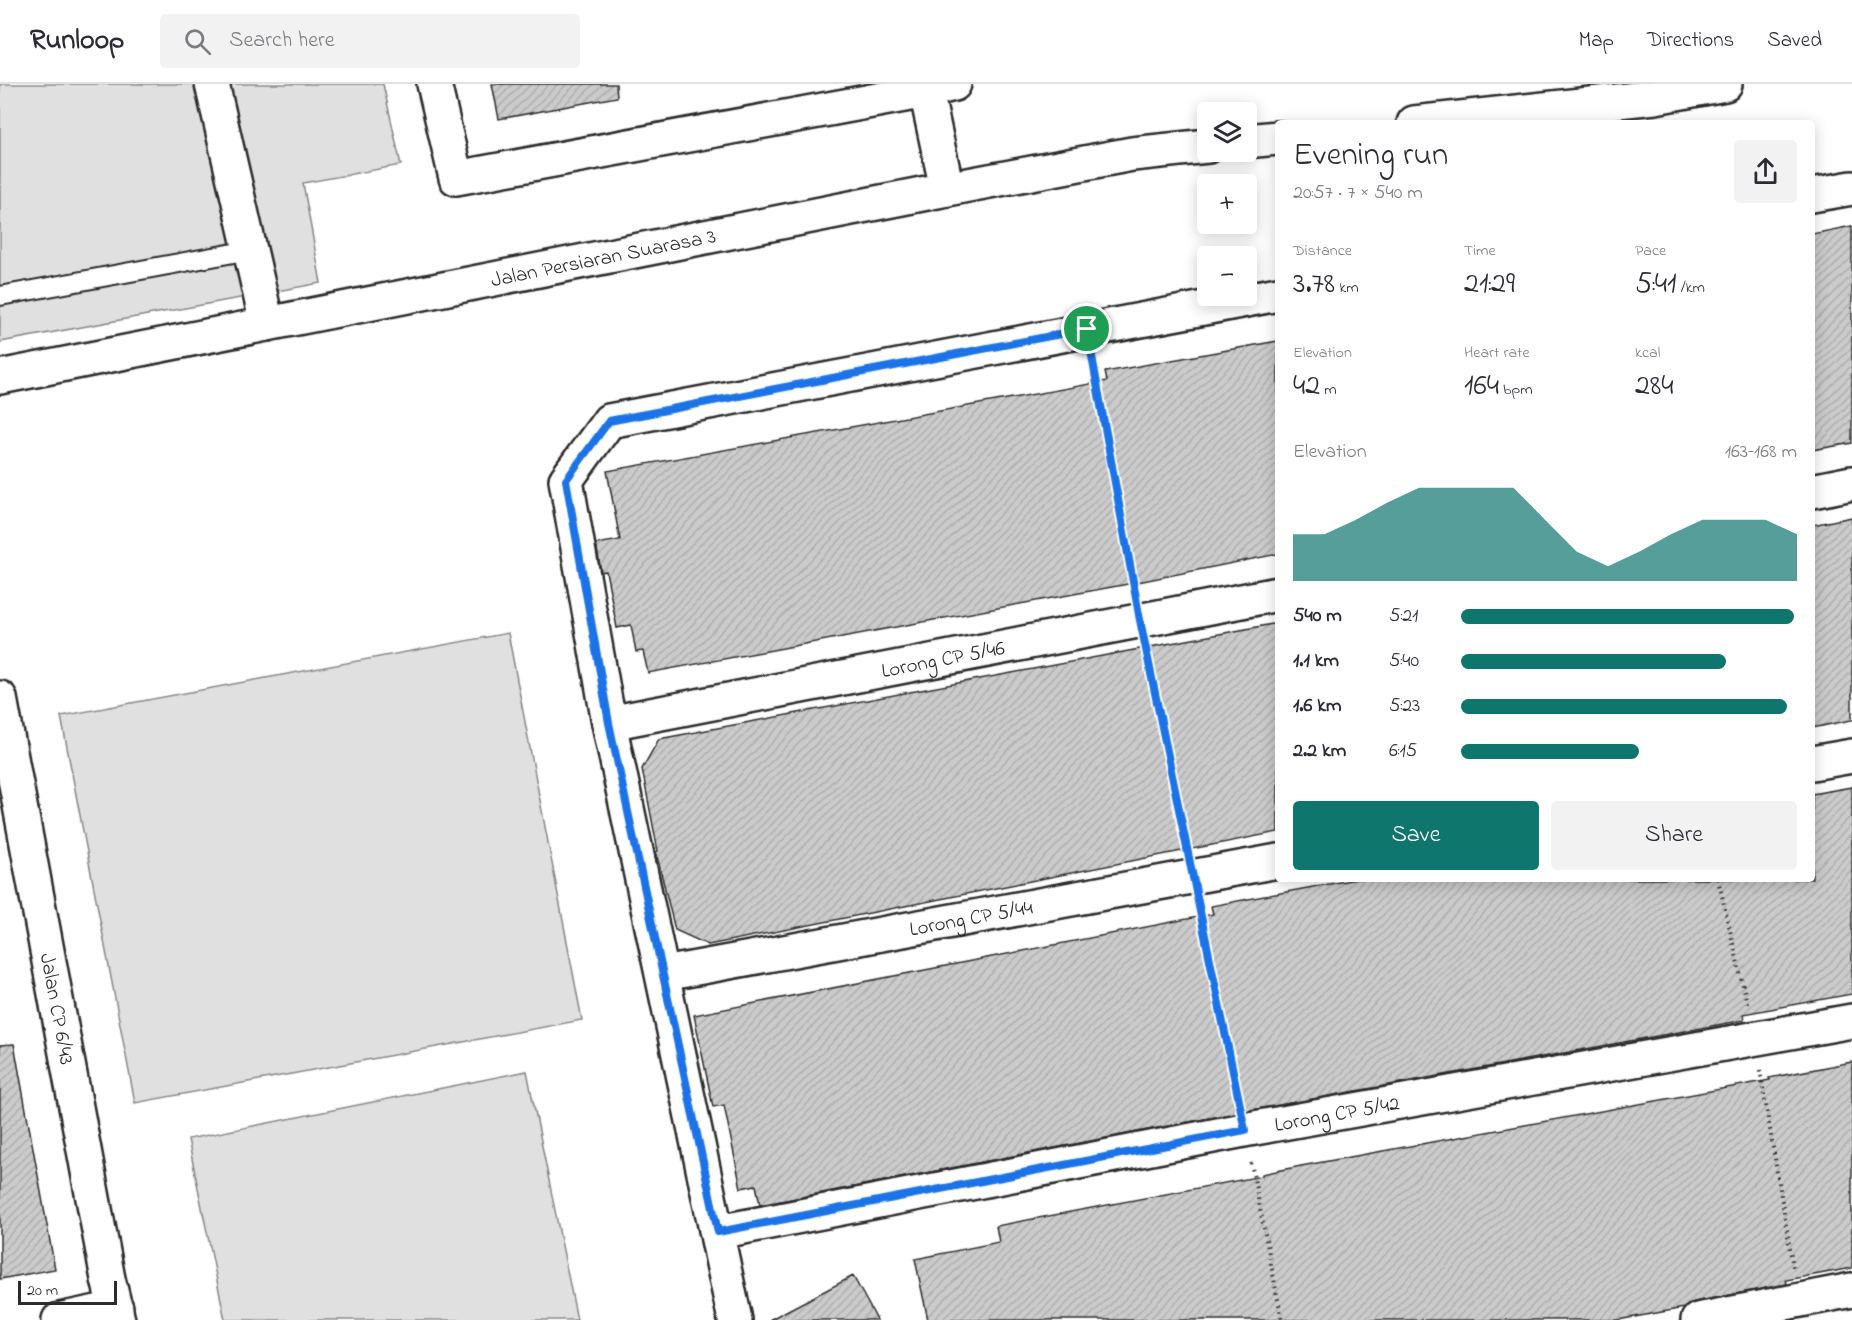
<!DOCTYPE html>
<html lang="en">
<head>
<meta charset="utf-8">
<style>
	:root { --surface:#fff; --page:#f2f2f3; --text:#2b2b33; --muted:#7c7c81; --line:#e1e1e2; --accent:#0f766e }
	body { margin:0; font-family:"Indie Flower",sans-serif; background:var(--page); color:var(--text); height:100vh; display:flex; flex-direction:column; font-size:22px; white-space:nowrap }
	* { box-sizing:border-box; margin:0 }
	p { font-size:20px; color:var(--muted) }
	.icon { flex:none; width:33px; height:33px; fill:none; stroke:currentColor; stroke-width:2; stroke-linecap:round; stroke-linejoin:round }
	.map { position:relative; flex:1; overflow:hidden }
	.drawer { position:absolute; left:1275px; top:36px; width:540px; height:762px; display:flex; flex-direction:column; background:var(--surface); border-radius:6px; box-shadow:0 3px 15px #0003 }
	.drawer>* { flex:none }
	.controls { position:absolute; left:1197px; top:18px; display:grid; gap:12px }
	.controls a { display:grid; place-items:center; width:60px; height:60px; border-radius:6px; background:var(--surface); box-shadow:0 3px 15px #0003; font-size:30px }
	.scale { position:absolute; left:18px; bottom:15px; width:99px; box-sizing:border-box; padding-left:6px; border:3px solid #2b2b2b; border-top:0; font-size:16px; line-height:21px; white-space:nowrap; color:#2b2b2b; -webkit-text-stroke:4px #fff; paint-order:stroke }
	.pin { position:absolute; display:grid; place-items:center; width:51px; height:51px; color:#fff; margin:-26px; border:3px solid #fff; border-radius:50%; box-shadow:0 2px 6px #0007 }
	.round { display:grid; place-items:center; flex:none; width:63px; height:63px; border-radius:6px; background:var(--page) }
	.summary { display:flex; align-items:center; justify-content:space-between; height:102px; padding:0 18px }
	h1 { font-size:33px; font-weight:600; line-height:45px }
	.metrics { display:grid; grid-template-columns:repeat(3,1fr); gap:9px; height:102px; padding:6px 18px }
	.metrics div { display:grid; align-content:center }
	.metrics b { font-size:30px; font-weight:600 }
	.metrics small { font-size:16px; font-weight:400 }
	.metrics p { font-size:16px }
	.chart { height:168px; padding:12px 18px }
	.chart p { display:flex; justify-content:space-between }
	.chart svg { width:100%; height:108px; margin-top:6px; fill:var(--accent); opacity:.7 }
	.cta { display:flex; gap:12px; margin-top:auto; padding:12px 18px }
	.cta a { flex:1; height:69px; border-radius:6px; background:var(--accent); color:#fff; font-size:24px; font-weight:600; line-height:69px; text-align:center }
	.cta a+a { background:var(--page); color:var(--text) }
	ul { padding:0 18px; list-style:none; font-size:20px }
	li { display:grid; grid-template-columns:96px 72px 1fr; align-items:center; height:45px }
	li i { height:15px; border-radius:8px; background:var(--accent) }
	header { display:flex; align-items:center; gap:36px; box-sizing:border-box; height:84px; padding:0 30px; background:var(--surface); border-bottom:2px solid var(--line) }
	header strong { font-size:28px }
	nav { display:flex; gap:33px; margin-inline-start:auto; font-size:21px }
	.search { width:420px; height:54px; background:var(--page); display:flex; align-items:center; gap:15px; box-sizing:border-box; padding:0 21px; border-radius:6px; color:var(--muted); font-size:22px }
	.map>svg:first-child { display:block }
</style>
</head>
<body>
<header>
<strong>Runloop</strong>
<div class="search"><svg class="icon" aria-label="search" viewBox="0 0 24 24"><circle cx="10" cy="10" r="6"/><path d="M15 15l6 6"/></svg>Search here</div>
<nav><a>Map</a><a>Directions</a><a>Saved</a></nav>
</header>
<div class="map">
<svg width="1852" height="1236" viewBox="0 0 1852 1236">
	<defs>
		<pattern id="building-hatch" width="6" height="6" patternUnits="userSpaceOnUse" patternTransform="scale(1.5)"><rect width="6" height="6" fill="#cbcbcb"/><path d="M-1 1l2-2M0 6l6-6M5 7l2-2" fill="none" stroke="#aeaeae"/></pattern>
	</defs>
	<rect width="100%" height="100%" fill="#fff"/>
	<filter id="ink" filterUnits="userSpaceOnUse"><feTurbulence type="fractalNoise" baseFrequency=".0167" numOctaves="2"/><feDisplacementMap in="SourceGraphic" scale="12" xChannelSelector="R" yChannelSelector="G"/><feConvolveMatrix kernelMatrix="1 2 1 2 8 2 1 2 1" color-interpolation-filters="sRGB"/></filter>
	<g filter="url(#ink)">
		<path fill="#e0e0e0" stroke="#868686" stroke-width="1.5" d="M 0,0 L 383,0 L 401,81 L 303,99 L 321,199 L 0,258 Z
			M 508,549 L 582,936 L 135,1019 L 61,632 Z
			M 527,987 L 577,1236 L 225,1236 L 188,1055 Z"/>
		<path fill="url(#building-hatch)" stroke="#2b2b2b" stroke-width="1.5" d="M 492,0 L 616,0 L 617,13 L 499,35 Z
			M 1852,142 L 1852,359 L 1812,366 L 1812,150 Z
			M 1278,257 L 1278,470 L 1128,500 L 648,589 L 643,567 L 636,568 L 631,541 L 617,544 L 606,487 L 601,488 L 596,460 L 620,456 L 607,387 L 1107,297 L 1105,288 Z
			M 1852,433 L 1852,636 L 1812,644 L 1812,441 Z
			M 1278,539 L 1278,748 L 708,861 L 675,846 L 656,768 L 658,767 L 642,685 L 659,655 Z
			M 1852,703 L 1852,910 L 1743,930 L 1744,936 L 1679,948 L 1246,1027 L 760,1121 L 756,1101 L 741,1104 L 724,1021 L 713,1023 L 694,931 L 1213,830 L 1211,822 L 1356,795 L 1812,795 L 1812,710 Z
			M 14,960 L 55,1185 L 0,1195 L 0,961 Z
			M 1852,978 L 1852,1184 L 1786,1196 L 1787,1200 L 1694,1218 L 1684,1224 L 1618,1236 L 928,1236 L 915,1175 L 999,1158 L 996,1142 L 1262,1092 L 1262,1090 L 1301,1082 L 1770,996 L 1769,994 Z
			M 853,1192 L 877,1236 L 769,1236 Z"/>
		<g fill="none" stroke-linecap="round" stroke-linejoin="round">
			<g stroke="#2b2b2b" stroke-width="22">
				<path id="lane" d="M 0,212 L 250,166"/>
			</g>
			<g stroke="#2b2b2b" stroke-width="38">
				<g id="street">
					<path d="M 212,0 L 267,240"/>
					<path d="M 434,0 L 456,94 L 926,7 L 954,0"/>
					<path d="M 926,7 L 947,105"/>
					<path d="M 1414,39 L 1655,13 L 1725,0"/>
					<path d="M 1246,57 L 1278,54"/>
					<path d="M 1812,111 L 1852,104"/>
					<path id="s1" d="M 0,293 L 947,105 L 1132,70 L 1208,62"/>
					<path d="M 1812,407 L 1852,399"/>
					<path id="s2" d="M 0,614 L 108,1195 L 118,1236"/>
					<path id="s3" d="M 609,639 L 1278,510"/>
					<path d="M 1812,679 L 1852,672"/>
					<path id="s4" d="M 664,890 L 1278,777"/>
					<path id="s5" d="M 718,1148 L 1249,1045 L 1852,937"/>
					<path d="M 59,1236 L 116,1224"/>
					<path d="M 735,1236 L 609,639 L 566,396 L 609,337 L 1278,210"/>
					<path d="M 1698,1236 L 1852,1206"/>
				</g>
			</g>
			<path stroke="#2b2b2b" stroke-width="4" stroke-dasharray="1.5 4.5" stroke-linecap="butt" d="M 1093,278 L 1134,504
				M 1146,567 L 1186,760
				M 1718,795 L 1748,923
				M 1199,826 L 1238,1015
				M 1760,986 L 1793,1183
				M 1251,1079 L 1282,1236"/>
			<use href="#lane" stroke="#fff" stroke-width="18"/>
			<use href="#street" stroke="#fff" stroke-width="33"/>
		</g>
	</g>
	<g fill="none" stroke-linecap="round" stroke-linejoin="round" filter="url(#ink)">
		<g stroke="#fff" stroke-width="12">
			<path id="route" d="M 1087,245 L 1140,536 L 1245,1046 L 718,1148 L 609,639 L 566,396 L 609,337 Z"/>
		</g>
		<use href="#route" stroke="#1a73e8" stroke-width="8"/>
	</g>
	<g text-anchor="middle" stroke-width="5" stroke-linejoin="round" paint-order="stroke">
		<g font-size="21" fill="#2b2b2b" stroke="#fff">
			<text dy="7" stroke="none"><textPath href="#s1" startOffset="615">Jalan Persiaran Suarasa 3</textPath></text>
			<text dy="7" stroke="none"><textPath href="#s3" startOffset="340">Lorong CP 5/46</textPath></text>
			<text dy="7" stroke="none"><textPath href="#s4" startOffset="312">Lorong CP 5/44</textPath></text>
			<text dy="7" stroke="none"><textPath href="#s2" startOffset="316">Jalan CP 6/43</textPath></text>
			<text dy="7" stroke="none"><textPath href="#s5" startOffset="630">Lorong CP 5/42</textPath></text>
		</g>
	</g>
</svg>
<div class="controls">
<a><svg class="icon" aria-label="layers" viewBox="0 0 24 24"><path d="M12 4l9 5-9 5-9-5zM3 14l9 5 9-5"/></svg></a>
<a>+</a>
<a>−</a>
</div>
<div class="scale">20 m</div>
<div class="pin" style="left:1087px;top:245px;background:#1e9e55"><svg class="icon" aria-label="arrive" viewBox="0 0 24 24"><path d="M6 21V4h12l-3 4 3 4H6"/></svg></div>
<section class="drawer">
<div class="summary"><div><h1>Evening run</h1><p>20:57 · 7 × 540 m</p></div><a class="round"><svg class="icon" aria-label="share" viewBox="0 0 24 24"><path d="M12 15V3M7 8l5-5 5 5M5 13v7h14v-7"/></svg></a></div>
<div class="metrics">
<div><p>Distance</p><b>3.78<small> km</small></b></div>
<div><p>Time</p><b>21:29</b></div>
<div><p>Pace</p><b>5:41<small> /km</small></b></div>
</div>
<div class="metrics">
<div><p>Elevation</p><b>42<small> m</small></b></div>
<div><p>Heart rate</p><b>164<small> bpm</small></b></div>
<div><p>kcal</p><b>284</b></div>
</div>
<div class="chart"><p><span>Elevation</span>163–168 m</p>
<svg viewBox="0 0 160 44" preserveAspectRatio="none"><path d="M0 44V25L10 25L20 19L30 12L40 6L50 6L60 6L70 6L80 19L90 32L100 38L110 32L120 25L130 19L140 19L150 19L160 25V44z"/></svg>
</div>
<ul>
<li><b>540 m</b>5:21<i style="width:99%"></i></li>
<li><b>1.1 km</b>5:40<i style="width:79%"></i></li>
<li><b>1.6 km</b>5:23<i style="width:97%"></i></li>
<li><b>2.2 km</b>6:15<i style="width:53%"></i></li>
</ul>
<div class="cta"><a>Save</a><a>Share</a></div>
</section>
</div>
</body>
</html>
